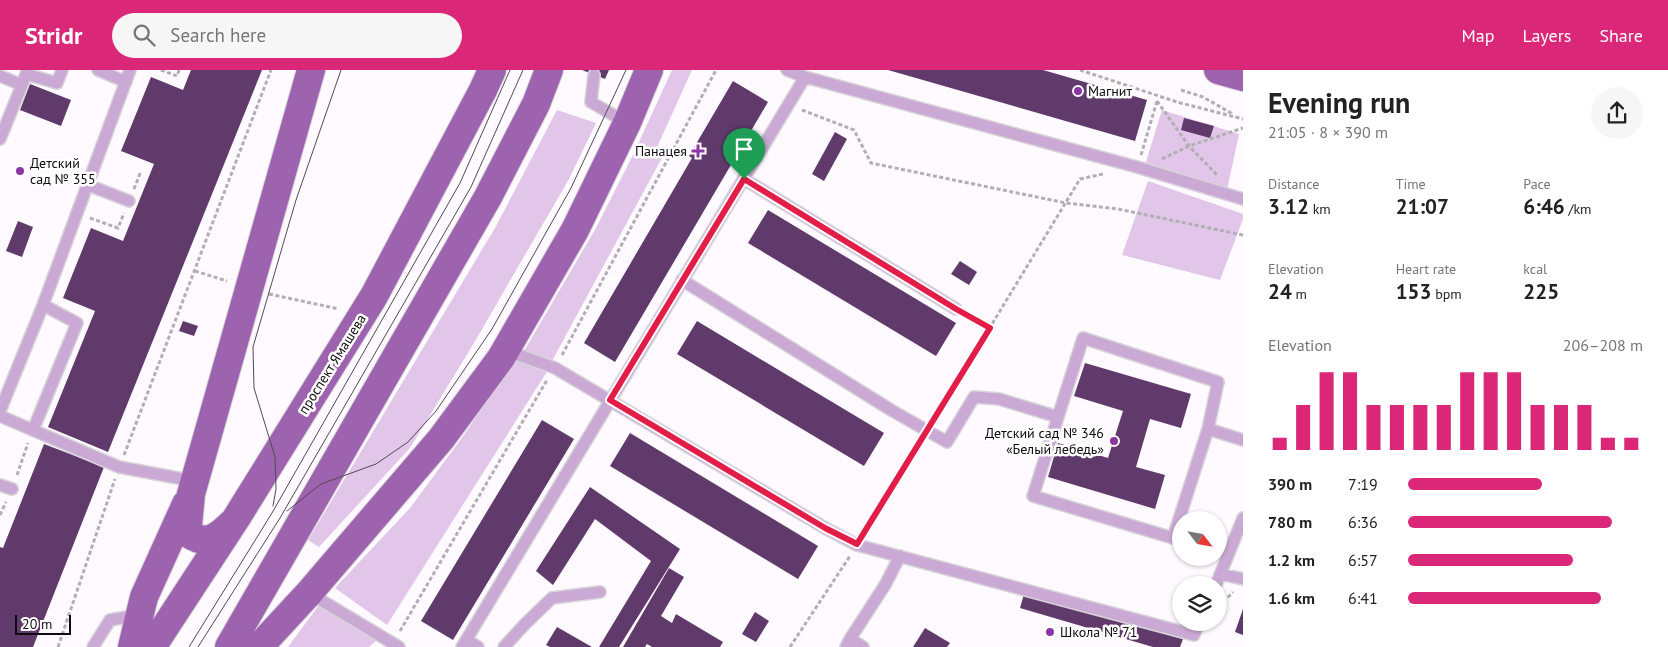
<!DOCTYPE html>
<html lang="en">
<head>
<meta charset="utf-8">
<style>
	:root { --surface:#fff; --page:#f6f6f6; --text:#222; --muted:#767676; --accent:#db2777 }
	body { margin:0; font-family:"PT Sans",sans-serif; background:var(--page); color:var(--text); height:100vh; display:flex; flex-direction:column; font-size:19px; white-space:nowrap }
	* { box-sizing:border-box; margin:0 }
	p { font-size:16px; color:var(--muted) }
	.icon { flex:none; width:28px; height:28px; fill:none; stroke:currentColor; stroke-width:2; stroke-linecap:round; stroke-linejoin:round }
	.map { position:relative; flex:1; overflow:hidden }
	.drawer { display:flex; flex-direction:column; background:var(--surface); width:425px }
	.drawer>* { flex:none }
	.needle { width:32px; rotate:121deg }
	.buttons { position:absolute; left:1172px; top:441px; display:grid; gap:10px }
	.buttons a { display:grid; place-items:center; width:55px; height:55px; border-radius:50%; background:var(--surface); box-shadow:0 1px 4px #0004; font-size:25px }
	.scale { position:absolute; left:15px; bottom:12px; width:56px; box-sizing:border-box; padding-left:5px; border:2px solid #100b12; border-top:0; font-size:14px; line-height:18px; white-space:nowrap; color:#100b12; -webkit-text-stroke:4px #fff; paint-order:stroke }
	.pin { position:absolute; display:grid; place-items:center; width:42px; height:42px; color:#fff; margin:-51px -21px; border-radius:50% 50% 50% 0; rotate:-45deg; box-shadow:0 0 5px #0007 }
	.pin .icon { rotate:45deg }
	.round { display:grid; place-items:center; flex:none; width:52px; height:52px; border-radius:26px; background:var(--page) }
	.headline { display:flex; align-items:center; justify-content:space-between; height:85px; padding:0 25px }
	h1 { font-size:28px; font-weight:800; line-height:38px }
	.stats { display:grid; grid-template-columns:repeat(3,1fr); gap:8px; height:85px; padding:5px 25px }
	.stats div { display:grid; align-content:center }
	.stats b { font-size:21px; font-weight:800 }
	.stats small { font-size:14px; font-weight:400 }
	.stats p { font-size:14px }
	.chart { height:140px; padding:10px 25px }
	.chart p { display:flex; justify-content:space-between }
	.chart svg { width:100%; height:90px; margin-top:5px; stroke:var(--accent); stroke-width:6 }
	ul { padding:0 25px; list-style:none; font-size:16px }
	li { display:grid; grid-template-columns:80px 60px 1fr; align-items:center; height:38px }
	li i { height:12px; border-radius:6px; background:var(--accent) }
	header { display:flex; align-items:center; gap:30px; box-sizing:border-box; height:70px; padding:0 25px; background:var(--accent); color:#fff }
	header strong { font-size:24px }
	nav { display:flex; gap:28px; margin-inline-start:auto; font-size:18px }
	.search { width:350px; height:45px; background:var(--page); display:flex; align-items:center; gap:12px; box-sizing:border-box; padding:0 18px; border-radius:28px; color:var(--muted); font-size:19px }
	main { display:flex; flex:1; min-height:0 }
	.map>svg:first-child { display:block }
</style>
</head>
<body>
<header>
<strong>Stridr</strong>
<div class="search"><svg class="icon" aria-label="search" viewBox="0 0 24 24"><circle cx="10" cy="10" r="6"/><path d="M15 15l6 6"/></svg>Search here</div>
<nav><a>Map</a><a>Layers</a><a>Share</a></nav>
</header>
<main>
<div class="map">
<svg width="1243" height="577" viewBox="0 0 1243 577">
	<rect width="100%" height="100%" fill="#fefaff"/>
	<path fill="#e1c6e9" d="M 672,0 L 692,0 L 658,75 L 664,84 L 552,291 L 524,281 L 596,158 L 634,83 Z
		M 557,40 L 596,53 L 569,109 L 474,273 L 410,378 L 319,477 L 308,470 L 495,158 Z
		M 1162,40 L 1239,64 L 1227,120 L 1144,98 Z
		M 1148,111 L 1243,144 L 1243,149 L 1220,210 L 1122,185 Z
		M 515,288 L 548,300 L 387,555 L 335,518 L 410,438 L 464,365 Z
		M 319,535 L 377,570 L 369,577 L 288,577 Z"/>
	<path fill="#603a6b" d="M 191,0 L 262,0 L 108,382 L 48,357 L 95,241 L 63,228 L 91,158 L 123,171 L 154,94 L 121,81 L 151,7 L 183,20 Z
		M 582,0 L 609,0 L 605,9 Z
		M 888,0 L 1043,0 L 1147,30 L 1135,71 Z
		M 733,11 L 768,32 L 615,292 L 584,273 L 692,88 L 689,86 Z
		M 30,14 L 71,30 L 61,56 L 20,40 Z
		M 1184,48 L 1214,56 L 1210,68 L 1181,60 Z
		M 835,62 L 847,69 L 824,111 L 812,104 Z
		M 768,140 L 956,253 L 936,286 L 748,173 Z
		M 18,151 L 33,157 L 22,187 L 6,181 Z
		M 960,191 L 977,202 L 969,215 L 951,204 Z
		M 183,251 L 198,256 L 194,266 L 179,261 Z
		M 697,251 L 884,363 L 864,396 L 677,284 Z
		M 1085,293 L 1191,324 L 1181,358 L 1150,349 L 1136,397 L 1165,405 L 1155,439 L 1048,407 L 1058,373 L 1108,388 L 1123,341 L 1074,326 Z
		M 542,350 L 574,369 L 453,570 L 421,551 Z
		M 630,363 L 818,476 L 798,509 L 610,396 Z
		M 44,374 L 104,397 L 33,577 L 0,577 L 0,477 L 3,478 Z
		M 590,417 L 680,479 L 619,577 L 599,577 L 651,491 L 595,449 L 553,515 L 536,501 Z
		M 669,498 L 684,507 L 661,546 L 672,553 L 676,544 L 723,572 L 720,577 L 652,577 L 647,574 L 645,577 L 623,577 Z
		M 1024,524 L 1183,569 L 1180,577 L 1153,577 L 1020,538 Z
		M 1243,539 L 1243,565 L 1235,562 Z
		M 755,542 L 769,551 L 756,572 L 742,564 Z
		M 557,557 L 592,577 L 550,577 L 546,575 Z
		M 925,558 L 950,573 L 947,577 L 913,577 Z"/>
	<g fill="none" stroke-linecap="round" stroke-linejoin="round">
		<g stroke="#d8d4d9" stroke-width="14">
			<path id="lane" d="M 98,0 L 126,12
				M 787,0 L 805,7 L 1137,97 L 1243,129
				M 594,5 L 591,32 L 627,53
				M 0,6 L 22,15 L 0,69
				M 22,15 L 26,4 L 57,13 L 62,0
				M 744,109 L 956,239
				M 88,115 L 129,131
				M 682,210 L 891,340 L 947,372 L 974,327 L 999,329 L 1058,347 L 1033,426 L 1173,468 L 1208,359 L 1218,312 L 1083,268 L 1058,347
				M 505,280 L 555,298 L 825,458 L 857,475 L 1194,565 L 1199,552
				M 0,341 L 43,235 L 130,0
				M 0,346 L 119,397 L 194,411
				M 1208,359 L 1243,370
				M 33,360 L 77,253 L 43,235
				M 0,415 L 12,419
				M 1220,504 L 1243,509
				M 1216,515 L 1243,448
				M 309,523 L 399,577
				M 850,569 L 885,515 L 900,486
				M 467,570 L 478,577
				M 93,577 L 110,550 L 139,545
				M 462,577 L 805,7
				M 504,577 L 525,554 L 552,528 L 600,522
				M 846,577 L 850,569 L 863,577"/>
		</g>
		<g stroke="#d8d4d9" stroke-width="30">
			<path id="primary" d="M 1218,0 L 1243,7
				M 231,454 C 218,467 206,476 189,464 L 188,456 L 191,424 L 311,0
				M 132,577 L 144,527 L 186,434
				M 152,577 L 237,447 L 374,226 L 483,20 L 492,0
				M 229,577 L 488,127 L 536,34 L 549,0
				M 259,577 L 309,523 L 441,369 L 501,288 L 575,160 L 627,53 L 649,0"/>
		</g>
		<path stroke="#b2aeb3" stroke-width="3" stroke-dasharray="4 2.5" stroke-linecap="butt" d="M 161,0 L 177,6 L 179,0
			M 1080,0 L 1177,32 L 1243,49
			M 1181,20 L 1203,27 L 1231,43 L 1232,47
			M 1157,31 L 1189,76 L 1218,106
			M 802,40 L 854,60 L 871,93 L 1066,133 L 1118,139 L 1243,165
			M 1141,85 L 1157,31
			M 1162,89 L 1189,76 L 1243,58
			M 134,119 L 141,101
			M 90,148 L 118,158 L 124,143
			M 195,201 L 227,211
			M 269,224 L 339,239
			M 967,245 L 990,258
			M 562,285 L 716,0
			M 935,348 L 1080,109 L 1103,104
			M 124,385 L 271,0
			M 17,405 L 28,373
			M 0,445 L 6,432
			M 864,463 L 919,373
			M 1219,537 L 1233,522
			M 400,561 L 547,310
			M 58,577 L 115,409
			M 790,577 L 850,486"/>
		<use href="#lane" stroke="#caaad4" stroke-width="11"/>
		<use href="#primary" stroke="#9e63af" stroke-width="28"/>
		<path stroke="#504b52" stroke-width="1" d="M 273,436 L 276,419 L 275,387 L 254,318 L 253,277 L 296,130 L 341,0
			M 287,441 L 321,414 L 376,394 L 408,372 L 436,341 L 492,259 L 571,118 L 626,0
			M 189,577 L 272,443 L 460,113 L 510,0
			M 198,577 L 280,448 L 471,117 L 523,0"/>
	</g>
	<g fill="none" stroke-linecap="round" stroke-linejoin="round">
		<g stroke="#fff" stroke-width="10">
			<path id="route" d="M 744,109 L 956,239 L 990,258 L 857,474 L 825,458 L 610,330 Z"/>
		</g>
		<use href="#route" stroke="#e11d48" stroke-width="6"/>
	</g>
	<g fill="#8c36a3" stroke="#fff" stroke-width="2">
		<circle cx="1078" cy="21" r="5"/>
		<path d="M695.5 73.5h5v5h5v5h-5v5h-5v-5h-5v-5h5z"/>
		<circle cx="20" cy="101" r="5"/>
		<circle cx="1114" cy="371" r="5"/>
		<circle cx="1050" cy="562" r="5"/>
	</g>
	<g text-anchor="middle" stroke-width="5" stroke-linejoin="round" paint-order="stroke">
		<g font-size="14" fill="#100b12" stroke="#fff" text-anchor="start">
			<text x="1088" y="26">Магнит</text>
			<text x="687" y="86" text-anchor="end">Панацея</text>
			<text x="30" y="98">Детский<tspan x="30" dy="16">сад № 355</tspan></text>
			<text x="1104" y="368" text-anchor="end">Детский сад № 346<tspan x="1104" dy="16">«Белый лебедь»</tspan></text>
			<text x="1060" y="567">Школа № 71</text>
		</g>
		<g font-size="14" fill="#100b12" stroke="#fff">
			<text transform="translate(332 294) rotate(-58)" y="5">проспект Ямашева</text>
		</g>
	</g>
</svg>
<div class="buttons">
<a><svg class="needle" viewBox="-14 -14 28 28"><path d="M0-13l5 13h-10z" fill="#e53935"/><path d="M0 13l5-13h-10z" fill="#767676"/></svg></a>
<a><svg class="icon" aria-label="layers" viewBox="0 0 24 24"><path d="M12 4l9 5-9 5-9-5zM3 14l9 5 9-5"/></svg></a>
</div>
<div class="scale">20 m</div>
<div class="pin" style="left:744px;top:109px;background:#1e9e55"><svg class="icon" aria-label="arrive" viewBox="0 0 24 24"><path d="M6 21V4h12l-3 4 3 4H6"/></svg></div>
</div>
<section class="drawer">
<div class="headline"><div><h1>Evening run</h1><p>21:05 · 8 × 390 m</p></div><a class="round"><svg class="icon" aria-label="share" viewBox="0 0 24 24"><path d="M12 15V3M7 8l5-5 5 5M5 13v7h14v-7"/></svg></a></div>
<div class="stats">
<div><p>Distance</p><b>3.12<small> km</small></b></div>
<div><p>Time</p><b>21:07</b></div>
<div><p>Pace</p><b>6:46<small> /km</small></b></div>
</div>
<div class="stats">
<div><p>Elevation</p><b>24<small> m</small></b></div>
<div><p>Heart rate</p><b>153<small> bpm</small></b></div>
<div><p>kcal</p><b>225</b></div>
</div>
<div class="chart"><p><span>Elevation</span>206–208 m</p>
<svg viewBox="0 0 160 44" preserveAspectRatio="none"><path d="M5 44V38M15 44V22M25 44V6M35 44V6M45 44V22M55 44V22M65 44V22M75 44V22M85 44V6M95 44V6M105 44V6M115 44V22M125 44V22M135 44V22M145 44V38M155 44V38"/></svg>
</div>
<ul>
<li><b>390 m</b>7:19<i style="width:57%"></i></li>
<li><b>780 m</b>6:36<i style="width:87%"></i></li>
<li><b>1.2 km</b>6:57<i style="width:70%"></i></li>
<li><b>1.6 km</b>6:41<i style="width:82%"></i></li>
</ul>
</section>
</main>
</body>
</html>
